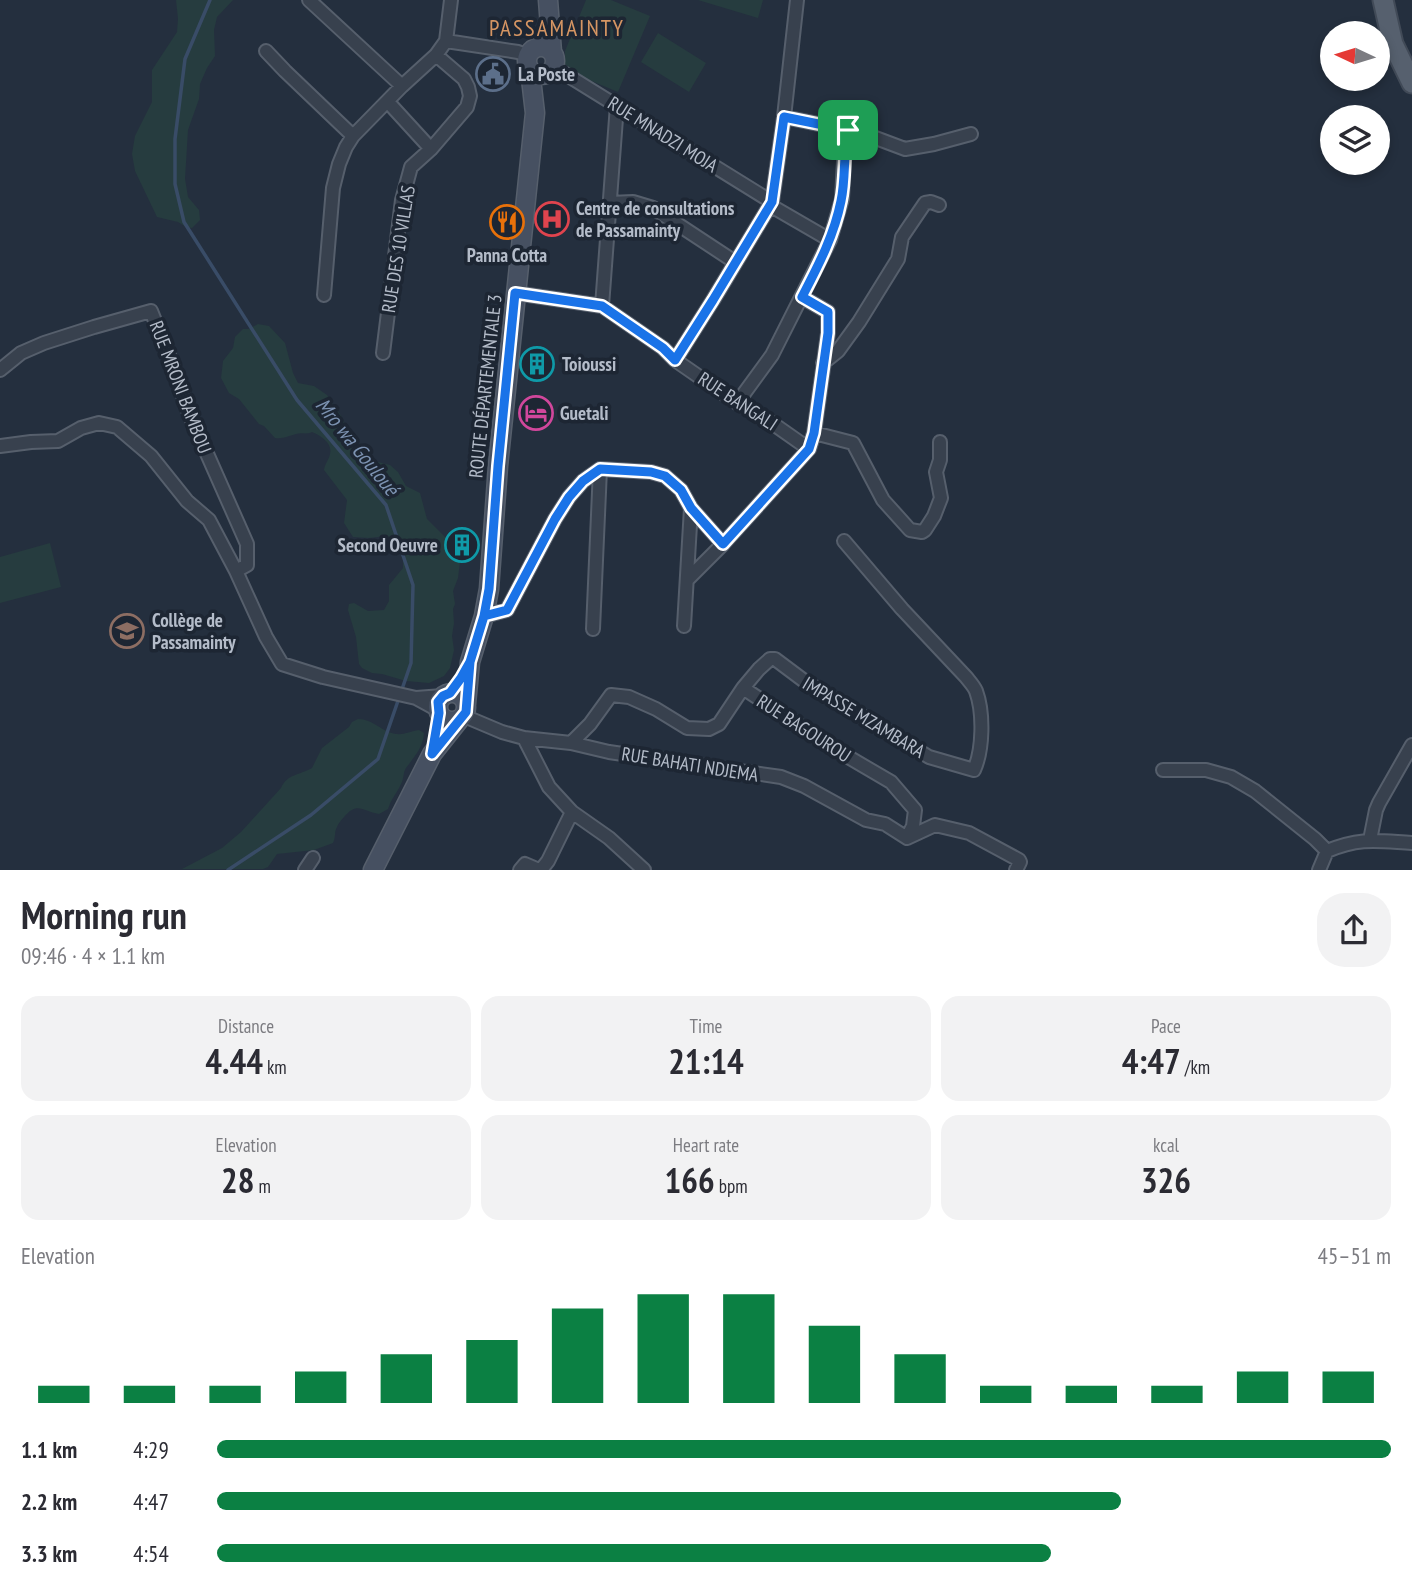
<!DOCTYPE html>
<html lang="en">
<head>
<meta charset="utf-8">
<style>
	:root { --surface:#fff; --page:#f2f2f3; --text:#2b2b33; --muted:#7c7c81; --accent:#0b8043 }
	body { margin:0; font-family:"PT Sans Narrow",sans-serif; background:var(--page); color:var(--text); height:100vh; display:flex; flex-direction:column; font-size:26px; white-space:nowrap }
	* { box-sizing:border-box; margin:0 }
	p { font-size:23px; color:var(--muted) }
	.icon { flex:none; width:38px; height:38px; fill:none; stroke:currentColor; stroke-width:2; stroke-linecap:round; stroke-linejoin:round }
	.map { position:relative; height:870px; overflow:hidden }
	.sheet { display:flex; flex-direction:column; background:var(--surface); flex:1 }
	.sheet>* { flex:none }
	.needle { width:46px; rotate:274deg }
	.fabs { position:absolute; left:1320px; top:21px; display:grid; gap:14px }
	.fabs a { display:grid; place-items:center; width:70px; height:70px; border-radius:50%; background:var(--surface); box-shadow:0 4px 10px #0003; font-size:35px }
	.pin { position:absolute; display:grid; place-items:center; width:60px; height:60px; color:#fff; margin:-30px; border-radius:14px; box-shadow:0 4px 10px #0006 }
	.round { display:grid; place-items:center; flex:none; width:74px; height:74px; border-radius:28px; background:var(--page) }
	.headline { display:flex; align-items:center; justify-content:space-between; height:119px; padding:0 21px }
	h1 { font-size:38px; font-weight:700; line-height:52px }
	.metrics { display:grid; grid-template-columns:repeat(3,1fr); gap:10px; height:119px; padding:7px 21px }
	.metrics div { display:grid; align-content:center; border-radius:18px; background:var(--page); text-align:center }
	.metrics b { font-size:35px; font-weight:700 }
	.metrics small { font-size:19px; font-weight:400 }
	.metrics p { font-size:19px }
	.chart { height:196px; padding:14px 21px }
	.chart p { display:flex; justify-content:space-between }
	.chart svg { width:100%; height:126px; margin-top:7px; stroke:var(--accent); stroke-width:6 }
	ul { padding:0 21px; list-style:none; font-size:23px }
	li { display:grid; grid-template-columns:112px 84px 1fr; align-items:center; height:52px }
	li i { height:18px; border-radius:9px; background:var(--accent) }
	.map>svg:first-child { display:block }
</style>
</head>
<body>
<div class="map">
<svg width="1412" height="870" viewBox="0 0 1412 870">
	<rect width="100%" height="100%" fill="#242f3e"/>
	<path fill="#263c3f" d="M 176,0 L 233,0 L 217,17 L 214,30 L 215,56 L 207,68 L 200,84 L 199,99 L 188,130 L 185,179 L 188,197 L 199,210 L 200,220 L 192,228 L 186,227 L 178,222 L 157,217 L 135,171 L 132,154 L 135,136 L 152,102 L 152,70 L 177,32 L 178,19 Z
		M 586,0 L 611,0 L 650,16 L 618,92 L 565,70 L 565,51 Z
		M 698,0 L 763,0 L 758,18 Z
		M 658,33 L 706,63 L 689,92 L 641,62 Z
		M 258,324 L 269,326 L 285,343 L 293,373 L 298,383 L 314,386 L 327,395 L 342,417 L 351,439 L 374,461 L 390,465 L 398,472 L 406,486 L 420,493 L 427,519 L 448,540 L 460,562 L 458,578 L 453,591 L 455,604 L 453,609 L 454,623 L 452,636 L 454,650 L 450,668 L 444,676 L 429,683 L 406,681 L 382,674 L 372,673 L 362,668 L 359,664 L 356,637 L 348,610 L 349,604 L 354,603 L 368,611 L 384,610 L 389,601 L 389,585 L 403,568 L 403,557 L 391,538 L 387,536 L 369,538 L 353,537 L 344,523 L 347,500 L 324,470 C 325,463 329,460 330,454 C 333,443 320,435 312,432 C 306,435 302,432 296,434 C 288,436 284,439 275,438 L 264,426 L 259,424 L 239,399 L 229,393 L 221,378 L 223,361 L 233,348 L 235,337 L 243,329 L 249,329 Z
		M 50,543 L 61,587 L 0,603 L 0,557 Z
		M 358,719 C 373,719 382,732 396,734 C 404,735 411,731 419,730 L 424,733 C 423,748 414,757 406,768 C 403,772 404,779 401,784 C 396,795 392,797 388,809 L 379,814 C 363,811 357,801 344,817 C 342,819 338,824 337,827 C 334,832 336,837 333,843 L 314,850 L 277,854 L 268,867 L 263,869 L 182,869 L 222,848 L 241,832 L 281,788 C 287,774 300,775 312,768 L 322,748 L 349,727 L 352,722 Z"/>
	<g fill="none" stroke-linecap="round" stroke-linejoin="round">
		<path stroke="#394c67" stroke-width="3.5" d="M 210,0 L 185,59 L 175,139 L 175,184 L 184,222 L 297,400 L 386,505 L 413,585 L 411,663 L 378,759 L 311,815 L 228,870"/>
		<g stroke="#565f6c" stroke-width="16">
			<path id="minor" d="M 309,0 L 402,86
				M 446,41 L 518,52 L 528,56
				M 266,51 L 285,71 L 353,136
				M 554,67 L 772,202 L 773,207 L 830,240
				M 388,102 L 431,149
				M 848,130 L 865,134 L 905,149 L 934,144 L 971,134
				M 610,203 L 633,202 L 653,208 L 735,262
				M 515,293 L 602,306 L 663,348 L 675,360 L 737,403 L 762,416 L 809,449
				M 324,295 L 333,188 L 339,164 L 346,147 L 353,136 L 402,86 L 436,55 L 446,41 L 451,0
				M 602,306 L 617,105
				M 383,353 L 402,200 L 411,167 L 431,149 L 467,107 L 470,96 L 468,87 L 464,79 L 436,55
				M 675,360 L 713,300 L 772,202 L 784,117 L 797,0
				M 823,363 L 838,351 L 859,322 L 898,259 L 902,237 L 925,203 L 931,202 L 939,205
				M 0,370 L 21,353 L 44,343 L 94,327 L 151,311 L 172,363 L 189,413 L 247,544 L 247,565 L 236,571
				M 737,403 L 772,355 L 830,240 L 842,199 L 844,161 L 848,130 L 784,117
				M 814,433 L 853,443 L 883,500 L 910,530 L 922,532 L 925,530 L 934,516 L 941,498 L 936,472 L 940,460 L 940,442
				M 0,446 L 31,442 L 58,441 L 81,428 L 99,423 L 117,427 L 151,456 L 187,501 L 209,520 L 236,571 L 266,637 L 282,664 L 323,677 L 416,698 L 438,710
				M 688,579 L 723,544 L 809,449 L 814,433 L 828,333 L 828,312 L 802,297
				M 484,616 L 507,610 L 555,519 L 569,497 L 583,481 L 600,469 L 651,472 L 665,476 L 681,490 L 691,508 L 723,544
				M 684,626 L 691,508
				M 593,629 L 600,469
				M 743,688 L 759,669 L 770,659 L 775,659 L 803,680 L 929,757 L 974,770 C 983,750 984,713 976,691 C 974,686 970,682 966,677 L 902,609 L 844,541
				M 416,698 L 443,696
				M 464,716 L 502,732 L 524,738 L 571,743 L 609,752 L 781,777 L 804,786 L 866,820 L 885,824 L 907,838
				M 524,738 L 549,787 L 572,812 L 609,838 L 644,870
				M 571,743 L 590,724 L 611,695 L 629,697 L 656,709 L 687,728 L 709,729 L 719,724 L 743,688 L 838,751 L 891,782 L 915,810 L 913,826 L 907,838
				M 1163,770 L 1206,770 L 1231,777 L 1255,791 L 1315,839 L 1327,851
				M 907,838 L 935,825 L 969,833 L 1019,860 L 1020,862 L 1016,870
				M 1370,840 L 1376,810 L 1379,803 L 1412,745
				M 305,870 L 313,858
				M 520,870 L 525,864 L 539,870
				M 541,870 L 548,861 L 572,812
				M 1319,870 L 1327,851 C 1361,837 1377,841 1412,843"/>
		</g>
		<g stroke="#565f6c" stroke-width="21">
			<path id="secondary" d="M 548,0 L 552,52
				M527 61a14 14 0 1 1 28 0a14 14 0 1 1-28 0Z
				M438 707a14 14 0 1 1 28 0a14 14 0 1 1-28 0Z
				M 466,704 L 470,662 L 484,616 L 489,589 L 498,466 L 535,113 L 530,70
				M 373,870 L 432,754 L 459,720"/>
		</g>
		<g stroke="#414a57" stroke-width="23">
			<path id="primary" d="M 1383,0 L 1393,44 L 1412,83"/>
		</g>
		<use href="#minor" stroke="#38414e" stroke-width="12"/>
		<use href="#secondary" stroke="#465061" stroke-width="18"/>
		<use href="#primary" stroke="#56606e" stroke-width="19"/>
	</g>
	<g fill="none" stroke-linecap="round" stroke-linejoin="round">
		<g stroke="#fff" stroke-width="14">
			<path id="route" d="M 848,130 C 843,154 846,178 841,201 C 834,236 818,266 802,297 L 828,312 L 828,333 L 814,433 L 809,449 L 723,544 L 691,508 L 681,490 L 665,476 L 651,472 L 600,469 L 583,481 L 569,497 L 555,519 L 507,610 L 484,616 L 470,662 L 461,678 L 450,693 L 443,696 L 438,702 L 439,713 L 432,754 L 466,712 L 470,662 L 484,616 L 489,589 L 498,466 L 515,293 L 602,306 L 663,348 L 675,360 L 713,300 L 772,202 L 784,117 L 848,130"/>
		</g>
		<use href="#route" stroke="#1a73e8" stroke-width="9"/>
	</g>
	<defs>
		<g id="civic-ring" transform="scale(1.75)"><circle r="9.5" fill="#1d2633" stroke="#5c6f8a" stroke-width="1.5"/><path d="M-.6-6.5H3V-4.5H.6V-3L4-1V1h2V6H-6V1h2V-1L-.6-3ZM-1.2 2.5V6h2.4V2.5Z" fill="#5c6f8a"/></g>
		<g id="hospital-ring" transform="scale(1.75)"><circle r="9.5" fill="#1d2633" stroke="#e0444e" stroke-width="1.5"/><path d="M-5-5h3v3.5h4V-5h3V5h-3V1.5h-4V5h-3Z" fill="#e0444e"/></g>
		<g id="restaurant-ring" transform="scale(1.75)"><circle r="9.5" fill="#1d2633" stroke="#e8710a" stroke-width="1.5"/><path d="M-5-6h1v4h1v-4h1v4h1v-4h1v5L-1.5 .5V6h-2V.5L-5-1ZM5-6V6H3V1.5H1.5Q1.5-4 5-6Z" fill="#e8710a"/></g>
		<g id="building-ring" transform="scale(1.75)"><circle r="9.5" fill="#1d2633" stroke="#0f9aa8" stroke-width="1.5"/><path d="M-4-6H4V6H1V3H-1V6H-4ZM-2.5-4.3h1.7v1.8h-1.7ZM.8-4.3h1.7v1.8H.8ZM-2.5-1h1.7V.8h-1.7ZM.8-1h1.7V.8H.8Z" fill="#0f9aa8"/></g>
		<g id="hotel-ring" transform="scale(1.75)"><circle r="9.5" fill="#1d2633" stroke="#d1479c" stroke-width="1.5"/><path d="M-6-4.5h1.5V1H6V5H4.5V3h-9V5H-6ZM-4 0a1.8 1.8 0 1 1 3.6 0ZM.5 0V-2.5h3Q6-2.5 6 0Z" fill="#d1479c"/></g>
		<g id="school-ring" transform="scale(1.75)"><circle r="9.5" fill="#1d2633" stroke="#8d6e63" stroke-width="1.5"/><path d="M0-5L7-2L0 1L-7-2ZM-4 1L0 2.5L4 1V4Q0 6-4 4Z" fill="#8d6e63"/></g>
	</defs>
	<g fill-rule="evenodd">
		<use href="#civic-ring" x="493" y="74"/>
		<use href="#hospital-ring" x="552" y="219"/>
		<use href="#restaurant-ring" x="507" y="222"/>
		<use href="#building-ring" x="537" y="364"/>
		<use href="#hotel-ring" x="536" y="413"/>
		<use href="#building-ring" x="462" y="545"/>
		<use href="#school-ring" x="127" y="631"/>
	</g>
	<g text-anchor="middle" stroke-width="7" stroke-linejoin="round" paint-order="stroke">
		<g font-size="19" font-weight="bold" fill="#b4bcc9" stroke="#1d2633" text-anchor="start">
			<text x="518" y="81">La Poste</text>
			<text x="576" y="215">Centre de consultations<tspan x="576" dy="22">de Passamainty</tspan></text>
			<text x="507" y="262" text-anchor="middle">Panna Cotta</text>
			<text x="562" y="371">Toioussi</text>
			<text x="560" y="420">Guetali</text>
			<text x="438" y="552" text-anchor="end">Second Oeuvre</text>
			<text x="152" y="627">Collège de<tspan x="152" dy="22">Passamainty</tspan></text>
		</g>
		<g font-size="19" fill="#b4bcc9" stroke="#1d2633">
			<text transform="translate(663 134) rotate(32)" y="7">RUE MNADZI MOJA</text>
			<text transform="translate(398 249) rotate(-81)" y="7">RUE DES 10 VILLAS</text>
			<text transform="translate(485 386) rotate(-84)" y="7">ROUTE DÉPARTEMENTALE 3</text>
			<text transform="translate(181 387) rotate(69)" y="7">RUE MRONI BAMBOU</text>
			<text transform="translate(738 401) rotate(33)" y="7">RUE BANGALI</text>
			<text transform="translate(864 717) rotate(31)" y="7">IMPASSE MZAMBARA</text>
			<text transform="translate(804 728) rotate(33)" y="7">RUE BAGOUROU</text>
			<text transform="translate(690 764) rotate(9)" y="7">RUE BAHATI NDJEMA</text>
		</g>
		<g font-size="21" font-style="italic" fill="#7c92b1" stroke="#1d2633">
			<text transform="translate(357 447) rotate(51)" y="7">Mro wa Gouloué</text>
		</g>
		<g font-size="23" letter-spacing="2" fill="#d59563" stroke="#1d2633">
			<text x="557" y="36">PASSAMAINTY</text>
		</g>
	</g>
</svg>
<div class="fabs">
<a><svg class="needle" viewBox="-14 -14 28 28"><path d="M0-13l5 13h-10z" fill="#e53935"/><path d="M0 13l5-13h-10z" fill="#7c7c81"/></svg></a>
<a><svg class="icon" aria-label="layers" viewBox="0 0 24 24"><path d="M12 4l9 5-9 5-9-5zM3 14l9 5 9-5"/></svg></a>
</div>
<div class="pin" style="left:848px;top:130px;background:#1e9e55"><svg class="icon" aria-label="arrive" viewBox="0 0 24 24"><path d="M6 21V4h12l-3 4 3 4H6"/></svg></div>
</div>
<section class="sheet">
<div class="headline"><div><h1>Morning run</h1><p>09:46 · 4 × 1.1 km</p></div><a class="round"><svg class="icon" aria-label="share" viewBox="0 0 24 24"><path d="M12 15V3M7 8l5-5 5 5M5 13v7h14v-7"/></svg></a></div>
<div class="metrics">
<div><p>Distance</p><b>4.44<small> km</small></b></div>
<div><p>Time</p><b>21:14</b></div>
<div><p>Pace</p><b>4:47<small> /km</small></b></div>
</div>
<div class="metrics">
<div><p>Elevation</p><b>28<small> m</small></b></div>
<div><p>Heart rate</p><b>166<small> bpm</small></b></div>
<div><p>kcal</p><b>326</b></div>
</div>
<div class="chart"><p><span>Elevation</span>45–51 m</p>
<svg viewBox="0 0 160 44" preserveAspectRatio="none"><path d="M5 44V38M15 44V38M25 44V38M35 44V33M45 44V27M55 44V22M65 44V11M75 44V6M85 44V6M95 44V17M105 44V27M115 44V38M125 44V38M135 44V38M145 44V33M155 44V33"/></svg>
</div>
<ul>
<li><b>1.1 km</b>4:29<i style="width:100%"></i></li>
<li><b>2.2 km</b>4:47<i style="width:77%"></i></li>
<li><b>3.3 km</b>4:54<i style="width:71%"></i></li>
</ul>
</section>
</body>
</html>
